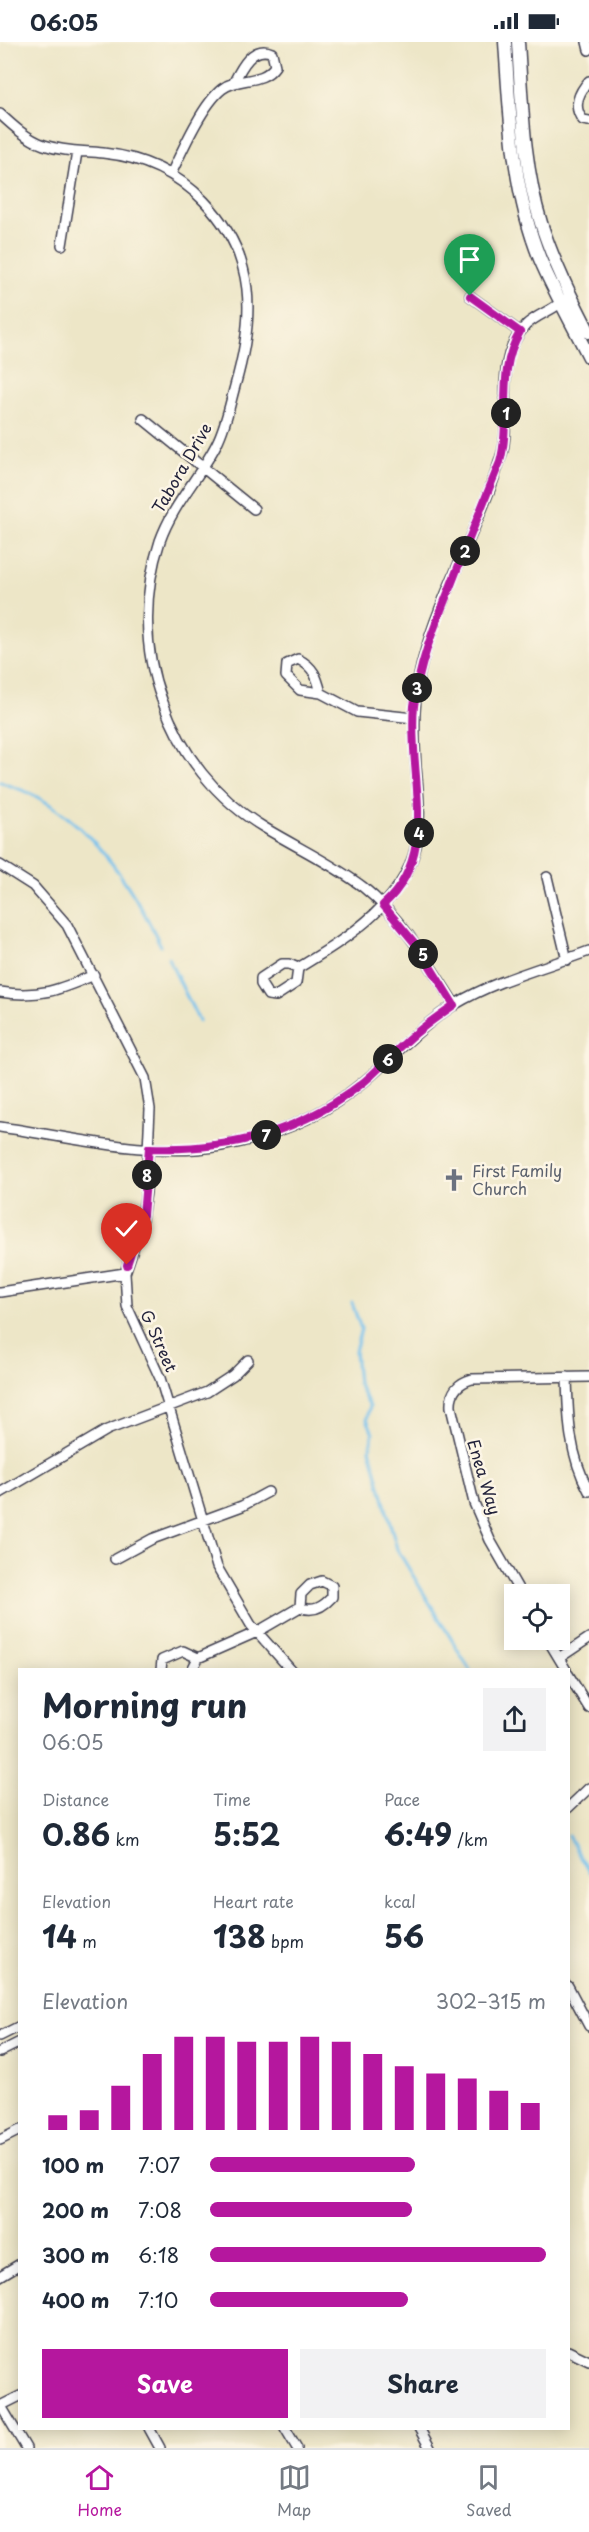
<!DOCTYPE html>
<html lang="en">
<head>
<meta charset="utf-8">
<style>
	:root { --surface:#fff; --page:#f2f2f3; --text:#1f2937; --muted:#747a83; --line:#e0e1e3; --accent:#b5179e }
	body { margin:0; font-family:"Playpen Sans",sans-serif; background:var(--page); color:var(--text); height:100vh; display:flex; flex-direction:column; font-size:22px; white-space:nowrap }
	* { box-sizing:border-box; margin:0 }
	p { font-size:20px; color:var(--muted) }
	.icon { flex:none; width:33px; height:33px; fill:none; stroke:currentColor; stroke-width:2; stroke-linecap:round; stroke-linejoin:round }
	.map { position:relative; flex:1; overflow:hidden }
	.sheet { position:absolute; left:18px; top:1626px; width:552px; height:762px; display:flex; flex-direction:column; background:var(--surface); border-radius:0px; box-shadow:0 3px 15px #0003 }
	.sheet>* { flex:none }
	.tools { position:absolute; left:504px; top:1542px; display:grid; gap:12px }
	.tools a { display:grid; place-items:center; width:66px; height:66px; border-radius:0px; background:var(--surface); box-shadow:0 3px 15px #0003; font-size:30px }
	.pin { position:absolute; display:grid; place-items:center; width:51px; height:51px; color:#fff; margin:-62px -26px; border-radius:50% 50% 50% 0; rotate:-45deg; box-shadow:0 0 6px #0007 }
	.pin .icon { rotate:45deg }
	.km { position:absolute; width:30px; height:30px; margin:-15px; border-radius:50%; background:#222; color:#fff; font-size:16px; line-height:30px; text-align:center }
	.round { display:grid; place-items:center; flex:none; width:63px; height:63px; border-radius:0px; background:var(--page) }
	.summary { display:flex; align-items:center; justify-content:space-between; height:102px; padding:0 24px }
	h1 { font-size:33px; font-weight:700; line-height:45px }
	.metrics { display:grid; grid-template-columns:repeat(3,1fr); gap:9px; height:102px; padding:6px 24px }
	.metrics div { display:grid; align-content:center }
	.metrics b { font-size:30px; font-weight:700 }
	.metrics small { font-size:16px; font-weight:400 }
	.metrics p { font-size:16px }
	.chart { height:168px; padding:12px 24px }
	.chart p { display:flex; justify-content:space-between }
	.chart svg { width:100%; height:108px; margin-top:6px; stroke:var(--accent); stroke-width:6 }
	.cta { display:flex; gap:12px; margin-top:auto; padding:12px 24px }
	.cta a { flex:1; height:69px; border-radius:0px; background:var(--accent); color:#fff; font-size:24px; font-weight:700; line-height:69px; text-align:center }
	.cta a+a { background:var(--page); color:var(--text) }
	ul { padding:0 24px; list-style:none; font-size:20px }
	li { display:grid; grid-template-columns:96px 72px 1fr; align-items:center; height:45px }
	li i { height:15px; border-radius:8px; background:var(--accent) }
	.status { display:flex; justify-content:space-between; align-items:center; height:42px; padding:0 30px; background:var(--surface); direction:ltr }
	.status svg { height:16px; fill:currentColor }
	.dock { display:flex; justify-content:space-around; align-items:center; height:84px; border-top:2px solid var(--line); background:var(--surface); font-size:16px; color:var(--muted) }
	.dock a { display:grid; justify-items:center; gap:3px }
	.dock .selected { color:var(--accent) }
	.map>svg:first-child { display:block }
</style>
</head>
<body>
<div class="status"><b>06:05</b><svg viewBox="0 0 49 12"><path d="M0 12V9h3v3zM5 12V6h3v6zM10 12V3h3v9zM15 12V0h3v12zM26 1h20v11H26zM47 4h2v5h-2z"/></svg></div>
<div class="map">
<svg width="589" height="2406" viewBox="0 0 589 2406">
	<rect width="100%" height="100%" fill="#fcf5e5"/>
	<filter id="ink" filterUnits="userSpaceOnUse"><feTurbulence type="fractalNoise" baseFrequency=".0167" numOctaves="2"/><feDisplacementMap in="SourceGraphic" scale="12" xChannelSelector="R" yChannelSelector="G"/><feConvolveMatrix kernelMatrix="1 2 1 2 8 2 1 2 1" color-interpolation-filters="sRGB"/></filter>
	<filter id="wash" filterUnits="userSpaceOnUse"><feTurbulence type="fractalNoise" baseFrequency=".008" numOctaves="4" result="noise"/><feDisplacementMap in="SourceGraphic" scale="24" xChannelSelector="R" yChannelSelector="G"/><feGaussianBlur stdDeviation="1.35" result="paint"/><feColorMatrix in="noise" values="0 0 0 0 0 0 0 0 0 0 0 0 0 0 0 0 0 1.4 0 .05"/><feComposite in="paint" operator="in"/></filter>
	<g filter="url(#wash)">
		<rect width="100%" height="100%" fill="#ede6c7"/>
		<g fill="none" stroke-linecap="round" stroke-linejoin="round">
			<path stroke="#73c1ee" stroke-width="3" d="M 0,740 C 13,745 27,749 39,756 C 95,787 134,847 161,904
				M 168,916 L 199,979
				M 352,1261 L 361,1287 L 355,1309 L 358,1342 L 370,1364 L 367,1377 L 373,1391 L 370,1407 L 397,1507 L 470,1628
				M 568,1794 L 589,1830"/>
		</g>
	</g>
	<g filter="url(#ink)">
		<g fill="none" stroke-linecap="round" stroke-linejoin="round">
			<g stroke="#403f50" stroke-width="12">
				<path id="minor" d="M 587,0 L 589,8
					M 589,39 C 579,50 572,65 583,78 L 589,79
					M 0,72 C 13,84 27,97 44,103 C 64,110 83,109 103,111 C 142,115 177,131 204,159 C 257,214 255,275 235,344 C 230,362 226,383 217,401 C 200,435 173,462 160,499 C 143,550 143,608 162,658 C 181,712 216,757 265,786 C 298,806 333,822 363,845 C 403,877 428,921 455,963
					M 171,132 C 182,109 202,63 222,47 C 239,34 262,43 275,24 L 272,11 C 253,2 241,26 234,40
					M 62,203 L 77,110
					M 470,254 L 520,290
					M 143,377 L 254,467
					M 321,651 C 317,635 314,625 298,617 L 287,622 L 286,634 L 300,648 L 321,651 L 357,670 L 414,676
					M 0,823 L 33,844 L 67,883 L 145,1036 L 150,1067 L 146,1150 L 141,1183 L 125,1231 L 127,1264 L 160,1336 L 217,1525 L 251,1583 L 291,1628
					M 547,835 L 567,918
					M 282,922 L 289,922 L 298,926 L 296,941 L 276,954 L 268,953 L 261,942 L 261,936 Z
					M 298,926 C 349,895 410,858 418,793 C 421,771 418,747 416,725 C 414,689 413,656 422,621 C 441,548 482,481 503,408 C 512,365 492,319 526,283 C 538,272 554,268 565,257
					M 0,950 C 39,956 59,948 94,933
					M 0,1085 C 72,1095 149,1116 221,1104 C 272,1095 321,1075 361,1042 C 393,1016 419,985 454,963 C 495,938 544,926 589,909
					M 0,1250 L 125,1231
					M 567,1335 C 568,1375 569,1413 589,1449
					M 0,1451 L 107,1388 L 207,1350 L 233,1333 L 248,1318
					M 115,1517 L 152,1497 L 242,1464 L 268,1450
					M 322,1539 L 332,1544 L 332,1555 C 323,1565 313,1571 300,1565 L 301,1552 L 310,1543 Z
					M 521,1552 L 490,1498 L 474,1461 L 451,1365 C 450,1350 458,1341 472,1337 L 589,1335
					M 548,1598 L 566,1628
					M 559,1616 L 589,1596
					M 161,1628 L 162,1618 L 183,1609 L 198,1616
					M 192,1628 L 198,1616 L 257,1590 L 300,1565
					M 568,1632 L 589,1666
					M 568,1766 L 589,1746
					M 568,1944 L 589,1984
					M 0,1994 L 20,1984
					M 0,2010 L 20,2000
					M 0,2098 L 20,2088
					M 0,2234 L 20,2222
					M 568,2309 L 589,2319
					M 0,2364 L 20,2354
					M 1,2364 L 26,2406
					M 149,2386 L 160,2406
					M 285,2386 L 297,2406
					M 419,2386 L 430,2406"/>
			</g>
			<g stroke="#403f50" stroke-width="15">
				<path id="major" d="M 505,0 C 510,72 512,148 540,217 C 554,250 573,283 589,315
					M 518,0 C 522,60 523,123 541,181 C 553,219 571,255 589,290"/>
			</g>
			<use href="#minor" stroke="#fff" stroke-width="9"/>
			<use href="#major" stroke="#fff" stroke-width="12"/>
		</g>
	</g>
	<g fill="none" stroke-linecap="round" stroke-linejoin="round" filter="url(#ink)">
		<g stroke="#fff" stroke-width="12">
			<path id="route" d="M 127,1223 L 143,1173 L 149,1106 C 226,1109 299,1091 360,1043 C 377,1030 391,1013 407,999 C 422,985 438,974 454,963 L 418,905 L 383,863 C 442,811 407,731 414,664 C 419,621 435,583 451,543 C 467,502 483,461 500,420 C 512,376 495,331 520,290 L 470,254"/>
		</g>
		<use href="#route" stroke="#b5179e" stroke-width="8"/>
	</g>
	<defs>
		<g id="church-bare" transform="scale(1.8)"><path d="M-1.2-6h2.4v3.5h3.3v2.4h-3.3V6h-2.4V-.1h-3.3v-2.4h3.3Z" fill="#6b7280" stroke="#fcf5e5" stroke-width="2.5" paint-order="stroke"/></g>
	</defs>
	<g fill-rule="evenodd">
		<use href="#church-bare" x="454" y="1138"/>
	</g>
	<g text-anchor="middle" stroke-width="5" stroke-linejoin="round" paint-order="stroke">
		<g font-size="16" fill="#22223b" stroke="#fcf5e5">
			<text transform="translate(182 426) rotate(-60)" y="6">Tabora Drive</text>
			<text transform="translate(159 1299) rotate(66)" y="6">G Street</text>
			<text transform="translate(484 1435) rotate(73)" y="6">Enea Way</text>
		</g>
		<g font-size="16" fill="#5b616d" stroke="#fcf5e5" text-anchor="start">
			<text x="472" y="1135">First Family<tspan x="472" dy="18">Church</tspan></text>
		</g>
	</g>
</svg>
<div class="tools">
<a><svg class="icon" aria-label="locate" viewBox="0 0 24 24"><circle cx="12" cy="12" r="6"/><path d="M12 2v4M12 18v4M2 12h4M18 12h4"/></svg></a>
</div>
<div class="pin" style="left:470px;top:254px;background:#1e9e55"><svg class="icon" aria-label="arrive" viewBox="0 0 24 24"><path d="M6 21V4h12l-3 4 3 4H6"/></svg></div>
<div class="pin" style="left:127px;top:1223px;background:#d93025"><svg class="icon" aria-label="check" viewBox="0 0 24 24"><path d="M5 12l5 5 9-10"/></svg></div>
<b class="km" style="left:506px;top:371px">1</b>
<b class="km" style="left:465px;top:509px">2</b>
<b class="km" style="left:417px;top:646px">3</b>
<b class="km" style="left:419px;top:791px">4</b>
<b class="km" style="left:423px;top:912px">5</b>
<b class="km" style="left:388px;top:1017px">6</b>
<b class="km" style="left:266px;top:1093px">7</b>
<b class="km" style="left:147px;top:1133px">8</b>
<section class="sheet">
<div class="summary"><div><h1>Morning run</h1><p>06:05</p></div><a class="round"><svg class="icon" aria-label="share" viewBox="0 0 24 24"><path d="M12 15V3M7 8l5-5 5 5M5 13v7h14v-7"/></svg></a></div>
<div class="metrics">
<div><p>Distance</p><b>0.86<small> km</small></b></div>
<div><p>Time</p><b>5:52</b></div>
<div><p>Pace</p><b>6:49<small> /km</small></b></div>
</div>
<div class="metrics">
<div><p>Elevation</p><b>14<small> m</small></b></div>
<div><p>Heart rate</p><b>138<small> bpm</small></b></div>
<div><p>kcal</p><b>56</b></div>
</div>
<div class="chart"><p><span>Elevation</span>302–315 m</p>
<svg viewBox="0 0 160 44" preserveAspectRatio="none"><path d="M5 44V38M15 44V36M25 44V26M35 44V13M45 44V6M55 44V6M65 44V8M75 44V8M85 44V6M95 44V8M105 44V13M115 44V18M125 44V21M135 44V23M145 44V28M155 44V33"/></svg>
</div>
<ul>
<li><b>100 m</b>7:07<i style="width:61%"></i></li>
<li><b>200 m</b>7:08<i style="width:60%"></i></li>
<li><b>300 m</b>6:18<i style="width:100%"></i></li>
<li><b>400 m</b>7:10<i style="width:59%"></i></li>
</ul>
<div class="cta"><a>Save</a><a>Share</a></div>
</section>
</div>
<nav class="dock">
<a class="selected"><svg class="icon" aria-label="home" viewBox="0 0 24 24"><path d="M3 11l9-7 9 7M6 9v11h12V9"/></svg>Home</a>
<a><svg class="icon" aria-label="map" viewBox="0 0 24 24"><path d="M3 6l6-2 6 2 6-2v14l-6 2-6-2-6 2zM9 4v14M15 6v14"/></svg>Map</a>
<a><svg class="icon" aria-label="saved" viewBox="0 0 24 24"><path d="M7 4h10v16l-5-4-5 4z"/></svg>Saved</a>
</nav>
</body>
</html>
